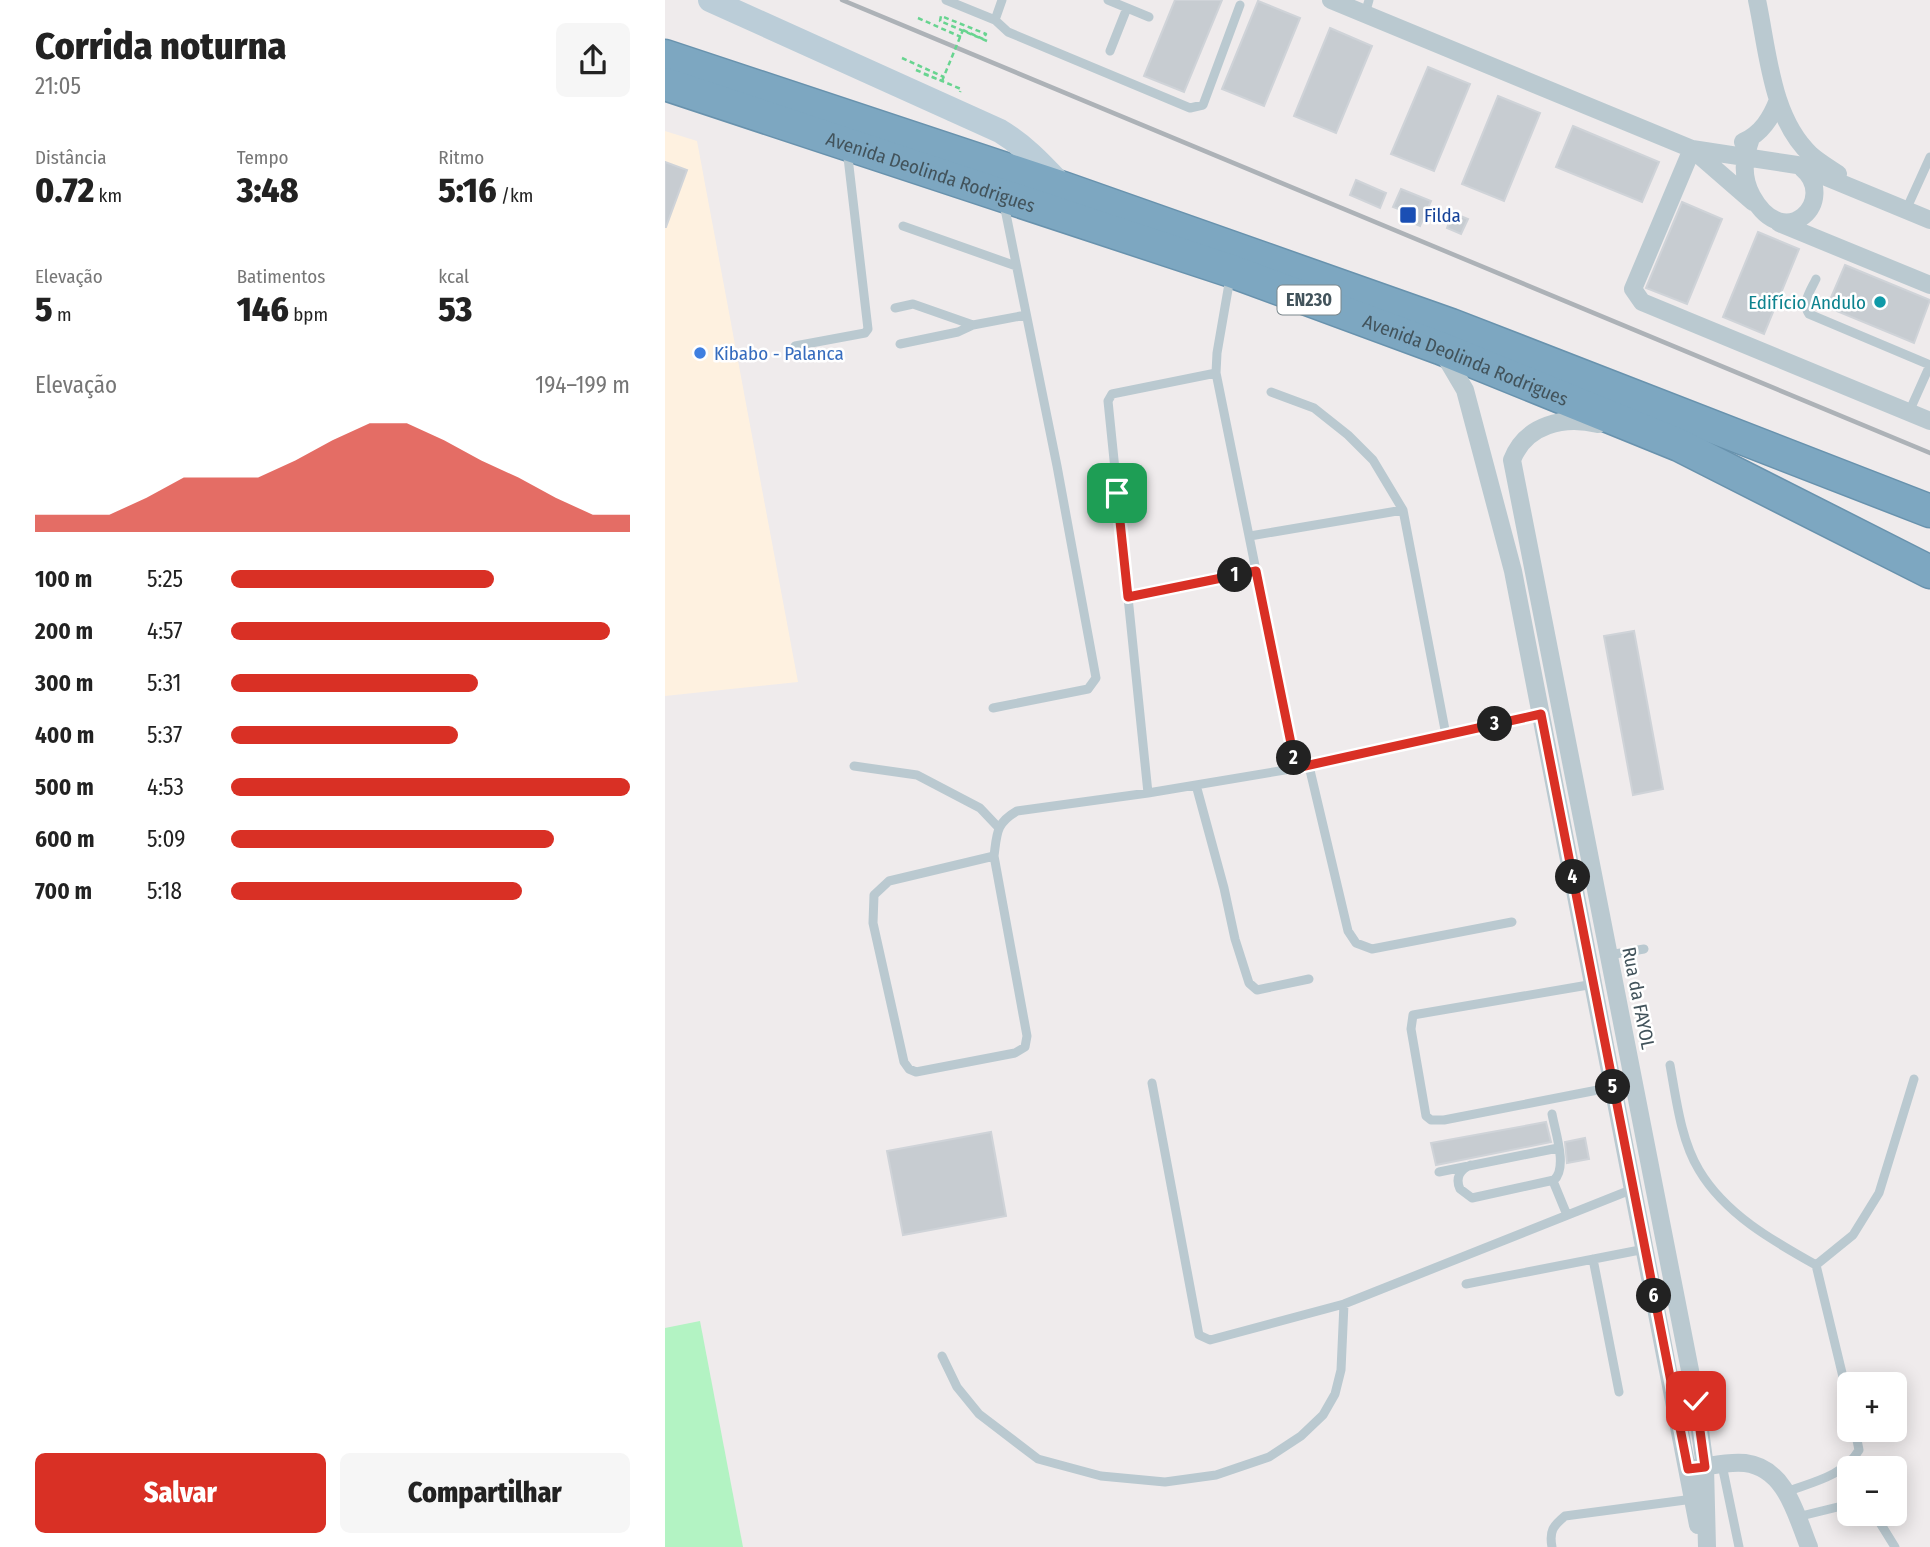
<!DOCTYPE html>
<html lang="pt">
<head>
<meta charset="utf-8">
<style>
	:root { --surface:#fff; --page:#f6f6f6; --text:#222; --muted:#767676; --accent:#d93025 }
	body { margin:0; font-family:"Fira Sans Condensed",sans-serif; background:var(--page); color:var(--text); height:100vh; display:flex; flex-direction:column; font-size:26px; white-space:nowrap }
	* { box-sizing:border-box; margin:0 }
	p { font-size:23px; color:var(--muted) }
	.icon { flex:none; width:38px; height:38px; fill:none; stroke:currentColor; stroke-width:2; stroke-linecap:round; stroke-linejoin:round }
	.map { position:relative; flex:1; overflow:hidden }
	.panel { display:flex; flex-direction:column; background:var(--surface); width:665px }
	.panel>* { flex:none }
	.controls { position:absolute; left:1172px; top:1372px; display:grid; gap:14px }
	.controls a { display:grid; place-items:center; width:70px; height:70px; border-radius:10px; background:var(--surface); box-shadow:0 4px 18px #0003; font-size:35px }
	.pin { position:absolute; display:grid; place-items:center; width:60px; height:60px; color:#fff; margin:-30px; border-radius:14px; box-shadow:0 4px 10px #0006 }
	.km { position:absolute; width:35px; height:35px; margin:-18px; border-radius:50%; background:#222; color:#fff; font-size:19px; line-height:35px; text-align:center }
	.round { display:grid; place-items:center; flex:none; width:74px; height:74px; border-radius:10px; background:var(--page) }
	.headline { display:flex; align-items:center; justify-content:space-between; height:119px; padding:0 35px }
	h1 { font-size:38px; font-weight:800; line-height:52px }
	.figures { display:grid; grid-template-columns:repeat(3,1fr); gap:10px; height:119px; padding:7px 35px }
	.figures div { display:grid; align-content:center }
	.figures b { font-size:35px; font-weight:800 }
	.figures small { font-size:19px; font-weight:400 }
	.figures p { font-size:19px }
	.chart { height:196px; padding:14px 35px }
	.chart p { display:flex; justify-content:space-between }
	.chart svg { width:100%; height:126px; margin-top:7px; fill:var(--accent); opacity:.7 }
	.button { display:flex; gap:14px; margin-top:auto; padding:14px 35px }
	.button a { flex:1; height:80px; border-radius:10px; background:var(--accent); color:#fff; font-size:28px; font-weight:800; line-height:80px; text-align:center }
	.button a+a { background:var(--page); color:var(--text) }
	ul { padding:0 35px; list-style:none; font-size:23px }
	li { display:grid; grid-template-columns:112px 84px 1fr; align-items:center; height:52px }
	li i { height:18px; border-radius:9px; background:var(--accent) }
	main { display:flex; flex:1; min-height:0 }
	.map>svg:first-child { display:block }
</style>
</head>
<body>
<main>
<section class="panel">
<div class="headline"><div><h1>Corrida noturna</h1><p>21:05</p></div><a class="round"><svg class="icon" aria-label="share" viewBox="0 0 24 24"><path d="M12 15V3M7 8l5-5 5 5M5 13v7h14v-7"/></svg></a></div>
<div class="figures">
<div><p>Distância</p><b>0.72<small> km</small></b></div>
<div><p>Tempo</p><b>3:48</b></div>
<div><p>Ritmo</p><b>5:16<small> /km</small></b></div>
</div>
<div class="figures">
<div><p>Elevação</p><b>5<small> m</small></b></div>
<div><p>Batimentos</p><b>146<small> bpm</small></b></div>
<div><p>kcal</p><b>53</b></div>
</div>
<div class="chart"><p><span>Elevação</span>194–199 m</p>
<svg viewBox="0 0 160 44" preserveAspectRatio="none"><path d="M0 44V38L10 38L20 38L30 32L40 25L50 25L60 25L70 19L80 12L90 6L100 6L110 12L120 19L130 25L140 32L150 38L160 38V44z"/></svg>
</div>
<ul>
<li><b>100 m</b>5:25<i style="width:66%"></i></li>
<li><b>200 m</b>4:57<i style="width:95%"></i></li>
<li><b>300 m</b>5:31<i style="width:62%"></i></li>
<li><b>400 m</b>5:37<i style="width:57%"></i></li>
<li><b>500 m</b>4:53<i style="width:100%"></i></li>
<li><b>600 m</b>5:09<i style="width:81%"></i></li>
<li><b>700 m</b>5:18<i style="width:73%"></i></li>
</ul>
<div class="button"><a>Salvar</a><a>Compartilhar</a></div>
</section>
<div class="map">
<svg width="1265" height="1547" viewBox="0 0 1265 1547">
	<rect width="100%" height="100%" fill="#efebec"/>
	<path fill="#fef1e0" d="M 0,131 L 32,141 L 133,682 L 0,696 Z"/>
	<path fill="#b3f3c3" d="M 35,1321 L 78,1547 L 0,1547 L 0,1328 Z"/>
	<path fill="#c7ccd1" stroke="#cfd3d8" stroke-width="2" d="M 510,0 L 557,0 L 519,92 L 479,76 Z
		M 593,1 L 635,18 L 599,106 L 557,89 Z
		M 665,28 L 707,46 L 671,133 L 629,116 Z
		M 763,67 L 805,84 L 769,171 L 726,154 Z
		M 833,96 L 875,113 L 839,201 L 797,184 Z
		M 908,126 L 994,162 L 977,202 L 891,167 Z
		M 0,162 L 22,170 L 1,227 L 0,227 Z
		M 691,180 L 721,193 L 715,208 L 685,195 Z
		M 736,189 L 766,201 L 755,226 L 741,220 L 744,213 L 728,207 Z
		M 1017,202 L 1057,219 L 1022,304 L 981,288 Z
		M 788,213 L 803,219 L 796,234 L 782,228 Z
		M 1093,232 L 1134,249 L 1099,334 L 1058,317 Z
		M 1180,265 L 1265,300 L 1249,343 L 1162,307 Z
		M 969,631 L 998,789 L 968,795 L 939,636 Z
		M 881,1122 L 886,1142 L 771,1165 L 766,1143 Z
		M 326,1132 L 341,1216 L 238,1235 L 222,1151 Z
		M 920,1138 L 924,1159 L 902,1163 L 900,1142 Z"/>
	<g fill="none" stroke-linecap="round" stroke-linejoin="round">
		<g stroke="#6892ad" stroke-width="35">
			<g id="highway">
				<path d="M 0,56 L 398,188 L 786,325 L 1265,511"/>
				<path id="s1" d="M 0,84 L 566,271 L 775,348 L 1014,445 L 1265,572"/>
			</g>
		</g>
		<path stroke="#68d490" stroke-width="2.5" stroke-dasharray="5 3.5" stroke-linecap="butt" d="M 253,18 L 296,37
			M 298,30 L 318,39 L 321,34 L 276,16 L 275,21 L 322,41
			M 237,58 L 279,77
			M 251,70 L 296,89 L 295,92
			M 259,74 L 277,81"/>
		<path stroke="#bac9d0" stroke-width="9" d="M 281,0 L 330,20 L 343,32 L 525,108 L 538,105 L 575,5
			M 443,0 L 484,17
			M 700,14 L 704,0
			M 330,20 L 337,0
			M 445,51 L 462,8
			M 1241,210 L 1265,157
			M 238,226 L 351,266
			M 565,278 L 552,353 L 551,373 L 631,768
			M 1151,279 C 1146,290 1136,303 1144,314 L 1265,365
			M 230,308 L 248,304 L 308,325 L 361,315
			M 235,344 L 293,332 L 308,325
			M 130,346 L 200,333 L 203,329 L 182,149
			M 606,392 L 649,408 L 683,435 L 708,460 L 738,510 L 781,735
			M 1244,412 L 1265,365
			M 585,536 L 738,510
			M 462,597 L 591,571
			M 328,708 L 423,689 L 431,678 L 392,466 L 339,204
			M 189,766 L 252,775 L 315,808 L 333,827
			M 644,766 L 683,931 L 691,943 L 707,949 L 847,922
			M 531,785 L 559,888 L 570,939 L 584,983 L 592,990 L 644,979
			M 483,793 L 443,401 L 447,394 L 551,373
			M 329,856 L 224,881 L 209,895 L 208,923 L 239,1062 L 244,1069 L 251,1072 L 350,1053 L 360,1047 L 362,1036 L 329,856 C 332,833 331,823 352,811 L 483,793 L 644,766 L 876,714
			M 944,955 L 979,949
			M 929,984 L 748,1015 L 746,1029 L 761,1116 L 766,1120 L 779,1120 L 948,1087
			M 1005,1065 C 1011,1098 1016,1141 1034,1170 C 1060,1214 1108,1241 1151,1265 L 1185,1406
			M 487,1083 L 534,1335 L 545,1340 L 679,1304 L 968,1189
			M 806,1165 C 795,1169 790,1178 795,1189 L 807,1198 L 889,1180 C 903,1168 890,1131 887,1114
			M 774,1172 L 893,1148
			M 888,1181 L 902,1215
			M 928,1259 L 954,1392
			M 1151,1265 L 1188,1235 L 1214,1193 L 1249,1079
			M 801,1284 L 980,1249
			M 277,1356 L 292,1387 L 314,1414 L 373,1459 L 436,1476 L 500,1482 L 551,1475 L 604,1457 L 636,1436 L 658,1415 L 670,1394 L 676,1370 L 679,1304
			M 1057,1465 L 1074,1547
			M 1121,1492 C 1148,1482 1179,1476 1194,1450 L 1190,1430
			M 1206,1514 L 1212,1518 L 1230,1547
			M 1132,1517 L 1185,1504
			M 887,1547 C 884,1531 888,1526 900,1516 L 1028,1499"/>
		<path stroke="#bac9d0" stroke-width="18" d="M 666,0 L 1027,149 L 1132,165 L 1265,220
			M 1092,0 C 1103,51 1106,118 1146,155 C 1154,162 1164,168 1173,174
			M 1086,138 C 1079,158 1076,176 1087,196 C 1120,256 1174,199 1137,168
			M 1078,142 C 1097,133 1106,118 1113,100
			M 1027,149 L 968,289 L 977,302 L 1265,421
			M 1027,149 L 1088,202
			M 1114,223 L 1265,285
			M 777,351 L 800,390 L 848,571 L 1033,1525
			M 933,424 C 899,416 861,424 847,460 L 1031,1401 L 1040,1467 L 1042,1547
			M 1030,1468 C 1046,1466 1064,1461 1080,1463 C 1121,1468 1131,1515 1144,1547"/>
		<path stroke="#bbcdd8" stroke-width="24" d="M 45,0 L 335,131 C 360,146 378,166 398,187"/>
		<use href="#highway" stroke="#7da7c1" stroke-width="32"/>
		<path stroke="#adb2b7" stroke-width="4.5" d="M 177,0 L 1265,453"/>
		<path stroke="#68d490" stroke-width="2.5" stroke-dasharray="5 3.5" stroke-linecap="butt" d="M 277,81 L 298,30"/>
	</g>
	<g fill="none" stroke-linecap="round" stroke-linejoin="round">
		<g stroke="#fff" stroke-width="14">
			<path id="route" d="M 452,493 L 463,597 L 591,571 L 631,768 L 876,714 L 1023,1469 L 1040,1467 L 1031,1401"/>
		</g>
		<use href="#route" stroke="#d93025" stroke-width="9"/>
	</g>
	<rect fill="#1a4fb4" stroke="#fff" stroke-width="2.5" x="734" y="206" width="18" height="18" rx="3.5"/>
	<circle fill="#0f9aa8" stroke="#fff" stroke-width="2.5" cx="1215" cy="302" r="7"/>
	<circle fill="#3f7fe0" stroke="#fff" stroke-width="2.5" cx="35" cy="353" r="7"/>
	<g text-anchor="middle" stroke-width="5" stroke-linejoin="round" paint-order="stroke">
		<rect fill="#fff" stroke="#7b878c" stroke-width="2" x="612.5" y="285.5" width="63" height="29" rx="5"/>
		<g font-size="18" font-weight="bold" fill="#42535b">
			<text x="644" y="306">EN230</text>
		</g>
		<g font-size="19" fill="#42535b" stroke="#fff">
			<text dy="7" stroke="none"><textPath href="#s1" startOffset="280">Avenida Deolinda Rodrigues</textPath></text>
			<text dy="7" stroke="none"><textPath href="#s1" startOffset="847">Avenida Deolinda Rodrigues</textPath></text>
			<text transform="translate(974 998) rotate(79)" y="7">Rua da FAYOL</text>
		</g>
		<g font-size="19" fill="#164399" stroke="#fff" text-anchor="start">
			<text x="759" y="222">Filda</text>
		</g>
		<g font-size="19" fill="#0d838f" stroke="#fff" text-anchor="end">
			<text x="1201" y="309">Edifício Andulo</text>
		</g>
		<g font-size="19" fill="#366cbe" stroke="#fff" text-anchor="start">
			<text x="49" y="360">Kibabo - Palanca</text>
		</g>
	</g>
</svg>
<div class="controls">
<a>+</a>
<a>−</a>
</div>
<div class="pin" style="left:452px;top:493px;background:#1e9e55"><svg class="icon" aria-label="arrive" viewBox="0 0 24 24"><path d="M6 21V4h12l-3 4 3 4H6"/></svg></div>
<div class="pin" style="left:1031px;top:1401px;background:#d93025"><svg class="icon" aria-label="check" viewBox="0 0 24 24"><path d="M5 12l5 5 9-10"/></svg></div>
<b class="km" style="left:570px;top:575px">1</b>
<b class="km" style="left:629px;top:758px">2</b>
<b class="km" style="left:830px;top:724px">3</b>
<b class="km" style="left:908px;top:877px">4</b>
<b class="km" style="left:948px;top:1087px">5</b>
<b class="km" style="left:989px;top:1296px">6</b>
</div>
</main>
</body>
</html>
